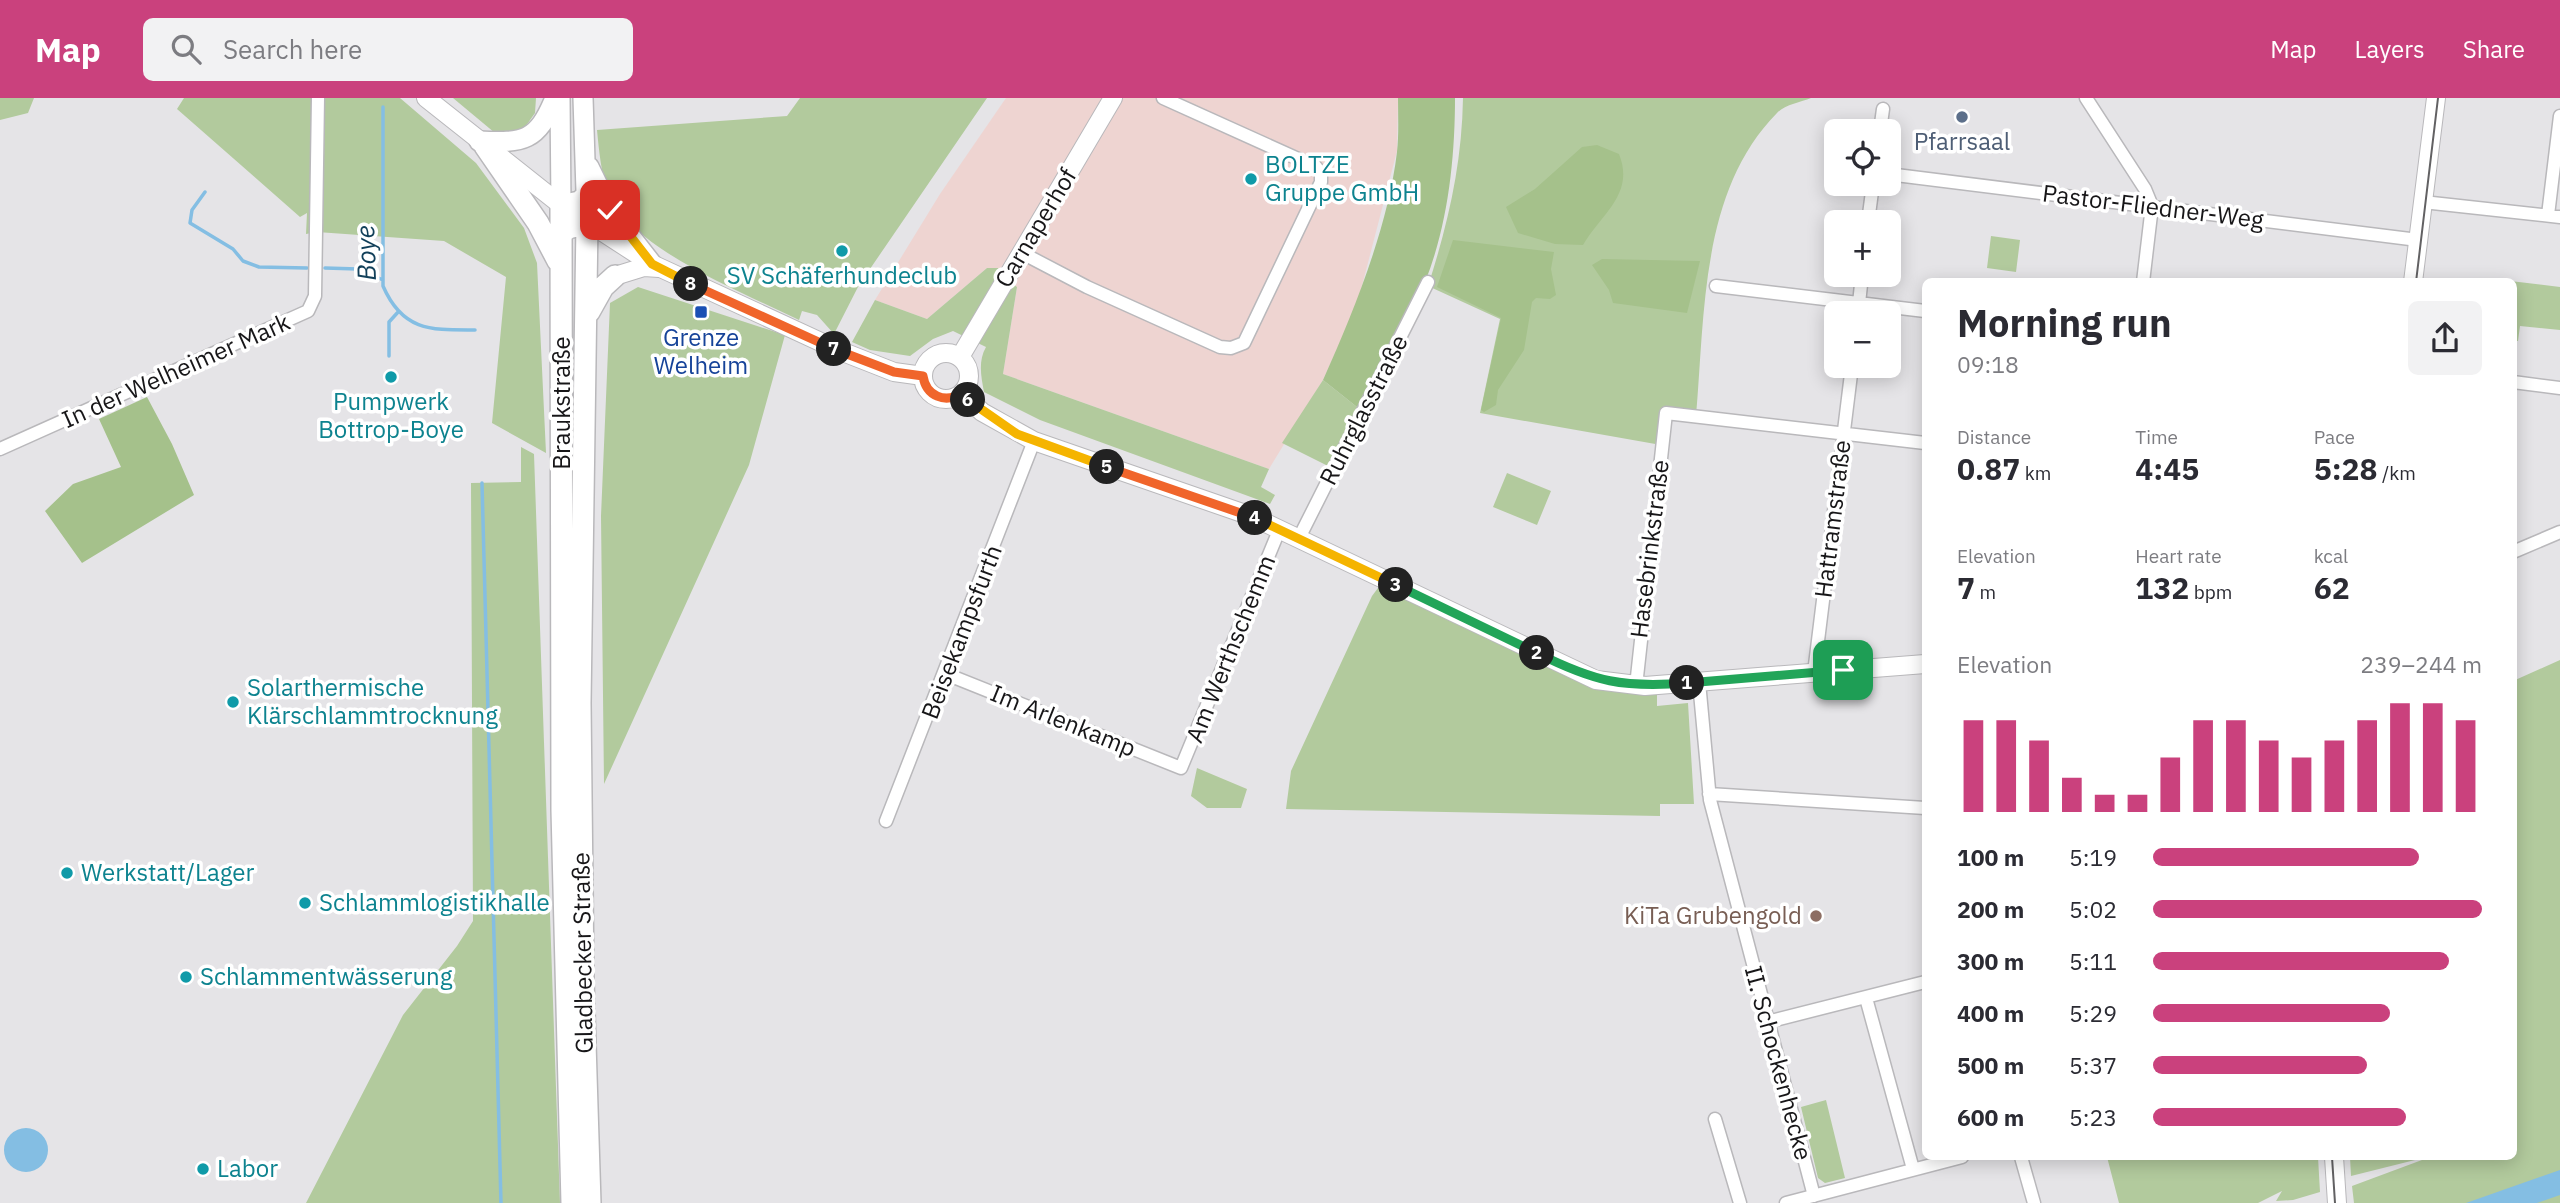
<!DOCTYPE html>
<html lang="en">
<head>
<meta charset="utf-8">
<style>
	:root { --surface:#fff; --page:#f2f2f3; --text:#2b2b33; --muted:#7c7c81; --accent:#ca417d }
	body { margin:0; font-family:"IBM Plex Sans",sans-serif; background:var(--page); color:var(--text); height:100vh; display:flex; flex-direction:column; font-size:26px; white-space:nowrap }
	* { box-sizing:border-box; margin:0 }
	p { font-size:23px; color:var(--muted) }
	.icon { flex:none; width:38px; height:38px; fill:none; stroke:currentColor; stroke-width:2; stroke-linecap:round; stroke-linejoin:round }
	.map { position:relative; flex:1; overflow:hidden }
	.panel { position:absolute; left:1922px; top:180px; width:595px; height:882px; display:flex; flex-direction:column; background:var(--surface); border-radius:10px; box-shadow:0 4px 18px #0003 }
	.panel>* { flex:none }
	.controls { position:absolute; left:1824px; top:21px; display:grid; gap:14px }
	.controls a { display:grid; place-items:center; width:77px; height:77px; border-radius:10px; background:var(--surface); box-shadow:0 4px 18px #0003; font-size:35px }
	.pin { position:absolute; display:grid; place-items:center; width:60px; height:60px; color:#fff; margin:-30px; border-radius:14px; box-shadow:0 4px 10px #0006 }
	.km { position:absolute; width:35px; height:35px; margin:-18px; border-radius:50%; background:#222; color:#fff; font-size:19px; line-height:35px; text-align:center }
	.round { display:grid; place-items:center; flex:none; width:74px; height:74px; border-radius:10px; background:var(--page) }
	.head { display:flex; align-items:center; justify-content:space-between; height:119px; padding:0 35px }
	h1 { font-size:38px; font-weight:800; line-height:52px }
	.stats { display:grid; grid-template-columns:repeat(3,1fr); gap:10px; height:119px; padding:7px 35px }
	.stats div { display:grid; align-content:center }
	.stats b { font-size:30px; font-weight:800 }
	.stats small { font-size:19px; font-weight:400 }
	.stats p { font-size:19px }
	.chart { height:196px; padding:14px 35px }
	.chart p { display:flex; justify-content:space-between }
	.chart svg { width:100%; height:126px; margin-top:7px; stroke:var(--accent); stroke-width:6 }
	ul { padding:0 35px; list-style:none; font-size:23px }
	li { display:grid; grid-template-columns:112px 84px 1fr; align-items:center; height:52px }
	li i { height:18px; border-radius:9px; background:var(--accent) }
	header { display:flex; align-items:center; gap:42px; box-sizing:border-box; height:98px; padding:0 35px; background:var(--accent); color:#fff }
	header strong { font-size:33px }
	nav { display:flex; gap:38px; margin-inline-start:auto; font-size:24px }
	.search { width:490px; height:63px; background:var(--page); display:flex; align-items:center; gap:18px; box-sizing:border-box; padding:0 24px; border-radius:10px; color:var(--muted); font-size:26px }
	.map>svg:first-child { display:block }
</style>
</head>
<body>
<header>
<strong>Map</strong>
<div class="search"><svg class="icon" aria-label="search" viewBox="0 0 24 24"><circle cx="10" cy="10" r="6"/><path d="M15 15l6 6"/></svg>Search here</div>
<nav><a>Map</a><a>Layers</a><a>Share</a></nav>
</header>
<div class="map">
<svg width="2560" height="1105" viewBox="0 0 2560 1105">
	<rect width="100%" height="100%" fill="#e5e4e7"/>
	<path fill="#eed4d1" d="M 1006,0 L 1398,0 L 1397,53 L 1357,207 L 1323,282 L 1269,371 L 1003,276 L 1017,189 L 987,170 L 927,221 L 875,202 L 940,96 Z"/>
	<path fill="#b2ca9d" d="M 0,0 L 34,0 L 28,15 L 0,22 Z
		M 184,0 L 400,0 L 476,65 L 524,130 L 537,165 L 546,355 L 492,325 L 506,179 L 444,143 L 317,134 L 306,136 L 307,115 L 300,119 L 177,11 Z
		M 453,0 L 536,0 L 535,15 L 523,32 L 495,35 Z
		M 800,0 L 987,0 L 859,187 L 834,236 L 817,217 L 802,213 L 799,222 C 745,195 634,153 609,96 C 601,77 599,52 597,32 L 787,18 Z
		M 1463,0 L 1811,0 C 1801,4 1784,7 1777,15 C 1700,93 1705,217 1696,318 L 1666,313 L 1661,347 L 1480,315 L 1500,221 L 1428,188 C 1448,126 1462,66 1463,0 Z
		M 1991,138 L 2020,142 L 2016,174 L 1987,170 Z
		M 987,170 L 998,170 L 1005,180 L 1017,189 L 1003,276 L 1269,371 L 1261,389 L 1275,397 L 1270,406 L 1040,322 L 984,294 C 981,278 978,263 986,249 L 953,233 L 933,241 L 910,258 L 870,252 L 852,244 L 875,202 L 927,221 Z
		M 2485,180 L 2560,189 L 2560,232 L 2520,228 L 2518,243 L 2513,243 L 2513,184 L 2485,184 Z
		M 638,189 L 785,237 L 749,367 L 604,686 L 601,418 L 610,205 Z
		M 1323,282 L 1362,313 L 1332,370 L 1282,345 Z
		M 521,349 L 534,356 L 560,1105 L 306,1105 L 403,917 L 457,848 L 473,823 L 471,385 L 521,384 Z
		M 1507,375 L 1551,393 L 1537,427 L 1493,409 Z
		M 1384,482 L 1557,565 L 1657,587 L 1657,608 L 1688,605 L 1694,706 L 1660,706 L 1660,718 L 1286,711 L 1291,673 L 1372,498 Z
		M 2560,562 L 2560,1105 L 2354,1105 L 2352,1088 L 2430,1059 L 2513,1059 L 2513,583 Z
		M 1197,670 L 1247,691 L 1241,710 L 1207,710 L 1191,698 Z
		M 1826,1002 L 1845,1080 L 1825,1085 L 1818,1080 L 1801,1009 Z
		M 2107,1059 L 2318,1059 L 2320,1094 L 2293,1102 L 2276,1103 L 2282,1093 L 2258,1105 L 2119,1105 Z
		M 2350,1059 L 2427,1059 L 2351,1078 Z"/>
	<path fill="#a5c18b" d="M 1398,0 L 1455,0 C 1455,60 1448,127 1425,184 C 1407,228 1383,270 1362,313 L 1323,282 C 1354,213 1388,129 1397,54 C 1399,36 1398,18 1398,0 Z
		M 1597,47 L 1619,56 C 1635,96 1602,115 1583,147 L 1555,146 L 1518,135 L 1506,109 L 1535,91 L 1582,49 Z
		M 1453,142 L 1554,154 L 1551,171 L 1556,197 L 1550,201 L 1536,200 L 1532,204 L 1524,252 L 1498,292 L 1496,307 L 1484,314 L 1481,312 L 1501,220 L 1437,189 Z
		M 1602,161 L 1700,163 L 1687,215 L 1613,205 L 1609,192 L 1592,167 Z
		M 147,299 L 172,346 L 194,397 L 82,465 L 45,413 L 73,386 L 121,369 L 99,321 Z"/>
	<path fill="#84bee3" d="M4 1052a22 22 0 1 1 44 0a22 22 0 1 1-44 0Z
		M 2560,1072 L 2560,1097 L 2537,1105 L 2466,1105 Z"/>
	<g fill="none" stroke-linecap="round" stroke-linejoin="round">
		<path stroke="#84bee3" stroke-width="3.5" d="M 383,9 L 383,188 C 403,234 432,232 475,232
			M 205,94 L 192,112 L 190,125 L 233,151 L 243,163 L 259,169 L 307,170
			M 325,170 L 358,171 L 383,182
			M 389,258 L 389,224 L 399,213
			M 482,385 L 501,1105"/>
		<g stroke="#b9b8bb" stroke-width="15">
			<path id="street" d="M 2086,0 L 2145,91 L 2152,108 L 2143,184
				M 1880,33 L 1883,11
				M 1888,76 L 2418,142
				M 2423,104 L 2560,119
				M 2548,117 L 2560,18
				M 1868,124 L 1873,86
				M 1022,155 L 1087,189 L 1220,249 L 1231,250 L 1244,245 L 1321,84 L 1321,76 L 1316,69 L 1163,0
				M 1716,188 L 1925,213
				M 1858,215 L 1862,177
				M 2513,284 L 2560,290
				M 0,351 L 308,213 L 315,198 L 318,0
				M 1299,440 L 1428,184
				M 2513,454 L 2560,434
				M 1814,575 L 1852,268
				M 946,576 L 1181,670 L 1280,430
				M 1699,584 L 1710,702 L 1814,1098
				M 1636,588 L 1666,315 L 1925,345
				M 1709,696 L 1925,710
				M 886,723 L 1034,343
				M 1866,900 L 1913,1071
				M 1767,924 L 1925,884
				M 1715,1021 L 1740,1105
				M 2021,1059 L 2034,1105
				M 1786,1105 L 1962,1059"/>
		</g>
		<g stroke="#b9b8bb" stroke-width="20">
			<path id="secondary" d="M 426,0 L 561,107 L 652,166 L 838,252 L 894,274 L 923,278
				M 615,178 L 644,169 L 659,170
				M 2413,184 L 2436,0
				M923 278a23 23 0 1 1 46 0a23 23 0 1 1-46 0Z
				M 960,259 L 1113,0
				M 962,295 L 982,314 L 1034,343 L 1251,418 L 1596,582 L 1645,588 L 1925,566
				M 2334,1059 L 2337,1105"/>
		</g>
		<g stroke="#b9b8bb" stroke-width="22">
			<path id="primary" d="M 560,0 L 561,107 L 579,103 L 586,97
				M 583,0 L 587,125
				M 479,43 C 524,45 537,44 555,0
				M 589,69 L 610,112 L 652,166"/>
		</g>
		<g stroke="#b9b8bb" stroke-width="24">
			<path id="highway" d="M 485,48 L 538,125 L 558,163
				M 561,107 L 562,712 L 572,1105
				M 561,136 L 568,130 L 587,125 L 580,605 L 583,881 L 590,1105
				M 589,214 L 603,189 L 615,178"/>
		</g>
		<use href="#street" stroke="#fff" stroke-width="12"/>
		<use href="#secondary" stroke="#fff" stroke-width="18"/>
		<use href="#primary" stroke="#fff" stroke-width="19"/>
		<use href="#highway" stroke="#fff" stroke-width="21"/>
		<path stroke="#626163" stroke-width="2" d="M 2416,184 L 2438,0
			M 2332,1059 L 2335,1105"/>
	</g>
	<g fill="none" stroke-linecap="round" stroke-linejoin="round">
		<g stroke="#fff" stroke-width="14">
			<path id="split-1" d="M 1687,585 L 1843,572"/>
		</g>
		<g stroke="#fff" stroke-width="14">
			<path id="split-2" d="M 1537,555 C 1595,584 1623,590 1687,585"/>
		</g>
		<g stroke="#fff" stroke-width="14">
			<path id="split-3" d="M 1396,487 L 1537,555"/>
		</g>
		<g stroke="#fff" stroke-width="14">
			<path id="split-4" d="M 1255,420 L 1396,487"/>
		</g>
		<g stroke="#fff" stroke-width="14">
			<path id="split-5" d="M 1107,369 L 1255,420"/>
		</g>
		<g stroke="#fff" stroke-width="14">
			<path id="split-6" d="M 968,302 L 1017,336 L 1107,369"/>
		</g>
		<g stroke="#fff" stroke-width="14">
			<path id="split-7" d="M 834,251 L 894,274 L 923,278 C 926,298 945,306 962,295 L 968,302"/>
		</g>
		<g stroke="#fff" stroke-width="14">
			<path id="split-8" d="M 691,186 L 834,251"/>
		</g>
		<g stroke="#fff" stroke-width="14">
			<path id="split-9" d="M 610,112 L 652,166 L 691,186"/>
		</g>
		<use href="#split-1" stroke="#22a559" stroke-width="9"/>
		<use href="#split-2" stroke="#22a559" stroke-width="9"/>
		<use href="#split-3" stroke="#22a559" stroke-width="9"/>
		<use href="#split-4" stroke="#f5b400" stroke-width="9"/>
		<use href="#split-5" stroke="#f0652b" stroke-width="9"/>
		<use href="#split-6" stroke="#f5b400" stroke-width="9"/>
		<use href="#split-7" stroke="#f0652b" stroke-width="9"/>
		<use href="#split-8" stroke="#f0652b" stroke-width="9"/>
		<use href="#split-9" stroke="#f5b400" stroke-width="9"/>
	</g>
	<circle fill="#5c6f8a" stroke="#fff" stroke-width="2.5" cx="1962" cy="19" r="7"/>
	<g fill="#0f9aa8" stroke="#fff" stroke-width="2.5">
		<circle cx="1251" cy="81" r="7"/>
		<circle cx="842" cy="153" r="7"/>
		<circle cx="391" cy="279" r="7"/>
		<circle cx="233" cy="604" r="7"/>
		<circle cx="67" cy="775" r="7"/>
		<circle cx="305" cy="805" r="7"/>
		<circle cx="186" cy="879" r="7"/>
		<circle cx="203" cy="1071" r="7"/>
	</g>
	<rect fill="#1a4fb4" stroke="#fff" stroke-width="2.5" x="694" y="207" width="14" height="14" rx="3.5"/>
	<circle fill="#8d6e63" stroke="#fff" stroke-width="2.5" cx="1816" cy="818" r="7"/>
	<g text-anchor="middle" stroke-width="7" stroke-linejoin="round" paint-order="stroke">
		<g font-size="24" fill="#4e5e75" stroke="#fff">
			<text x="1962" y="52">Pfarrsaal</text>
		</g>
		<g font-size="24" fill="#0d838f" stroke="#fff" text-anchor="start">
			<text x="1265" y="75">BOLTZE<tspan x="1265" dy="28">Gruppe GmbH</tspan></text>
			<text x="842" y="186" text-anchor="middle">SV Schäferhundeclub</text>
			<text x="391" y="312" text-anchor="middle">Pumpwerk<tspan x="391" dy="28">Bottrop-Boye</tspan></text>
			<text x="247" y="598">Solarthermische<tspan x="247" dy="28">Klärschlammtrocknung</tspan></text>
			<text x="81" y="783">Werkstatt/Lager</text>
			<text x="319" y="813">Schlammlogistikhalle</text>
			<text x="200" y="887">Schlammentwässerung</text>
			<text x="217" y="1079">Labor</text>
		</g>
		<g font-size="24" fill="#171618" stroke="#fff">
			<text transform="translate(2153 109) rotate(7)" y="8">Pastor-Fliedner-Weg</text>
			<text transform="translate(1036 130) rotate(-59)" y="8">Carnaperhof</text>
			<text transform="translate(176 273) rotate(-24)" y="8">In der Welheimer Mark</text>
			<text transform="translate(562 305) rotate(-90)" y="8">Braukstraße</text>
			<text transform="translate(1364 312) rotate(-63)" y="8">Ruhrglasstraße</text>
			<text transform="translate(1833 421) rotate(-83)" y="8">Hattramstraße</text>
			<text transform="translate(1650 451) rotate(-83)" y="8">Hasebrinkstraße</text>
			<text transform="translate(962 534) rotate(-69)" y="8">Beisekampsfurth</text>
			<text transform="translate(1231 551) rotate(-68)" y="8">Am Werthschemm</text>
			<text transform="translate(1063 623) rotate(22)" y="8">Im Arlenkamp</text>
			<text transform="translate(583 855) rotate(-91)" y="8">Gladbecker Straße</text>
			<text transform="translate(1778 965) rotate(75)" y="8">II. Schockenhecke</text>
		</g>
		<g font-size="24" fill="#164399" stroke="#fff">
			<text x="701" y="248">Grenze<tspan x="701" dy="28">Welheim</tspan></text>
		</g>
		<g font-size="24" fill="#785e54" stroke="#fff" text-anchor="end">
			<text x="1802" y="826">KiTa Grubengold</text>
		</g>
		<g font-size="26" font-style="italic" fill="#113f59" stroke="#fff">
			<text transform="translate(366 155) rotate(-92)" y="9">Boye</text>
		</g>
	</g>
</svg>
<div class="controls">
<a><svg class="icon" aria-label="locate" viewBox="0 0 24 24"><circle cx="12" cy="12" r="6"/><path d="M12 2v4M12 18v4M2 12h4M18 12h4"/></svg></a>
<a>+</a>
<a>−</a>
</div>
<div class="pin" style="left:1843px;top:572px;background:#1e9e55"><svg class="icon" aria-label="arrive" viewBox="0 0 24 24"><path d="M6 21V4h12l-3 4 3 4H6"/></svg></div>
<div class="pin" style="left:610px;top:112px;background:#d93025"><svg class="icon" aria-label="check" viewBox="0 0 24 24"><path d="M5 12l5 5 9-10"/></svg></div>
<b class="km" style="left:1687px;top:585px">1</b>
<b class="km" style="left:1537px;top:555px">2</b>
<b class="km" style="left:1396px;top:487px">3</b>
<b class="km" style="left:1255px;top:420px">4</b>
<b class="km" style="left:1107px;top:369px">5</b>
<b class="km" style="left:968px;top:302px">6</b>
<b class="km" style="left:834px;top:251px">7</b>
<b class="km" style="left:691px;top:186px">8</b>
<section class="panel">
<div class="head"><div><h1>Morning run</h1><p>09:18</p></div><a class="round"><svg class="icon" aria-label="share" viewBox="0 0 24 24"><path d="M12 15V3M7 8l5-5 5 5M5 13v7h14v-7"/></svg></a></div>
<div class="stats">
<div><p>Distance</p><b>0.87<small> km</small></b></div>
<div><p>Time</p><b>4:45</b></div>
<div><p>Pace</p><b>5:28<small> /km</small></b></div>
</div>
<div class="stats">
<div><p>Elevation</p><b>7<small> m</small></b></div>
<div><p>Heart rate</p><b>132<small> bpm</small></b></div>
<div><p>kcal</p><b>62</b></div>
</div>
<div class="chart"><p><span>Elevation</span>239–244 m</p>
<svg viewBox="0 0 160 44" preserveAspectRatio="none"><path d="M5 44V12M15 44V12M25 44V19M35 44V32M45 44V38M55 44V38M65 44V25M75 44V12M85 44V12M95 44V19M105 44V25M115 44V19M125 44V12M135 44V6M145 44V6M155 44V12"/></svg>
</div>
<ul>
<li><b>100 m</b>5:19<i style="width:81%"></i></li>
<li><b>200 m</b>5:02<i style="width:100%"></i></li>
<li><b>300 m</b>5:11<i style="width:90%"></i></li>
<li><b>400 m</b>5:29<i style="width:72%"></i></li>
<li><b>500 m</b>5:37<i style="width:65%"></i></li>
<li><b>600 m</b>5:23<i style="width:77%"></i></li>
</ul>
</section>
</div>
</body>
</html>
